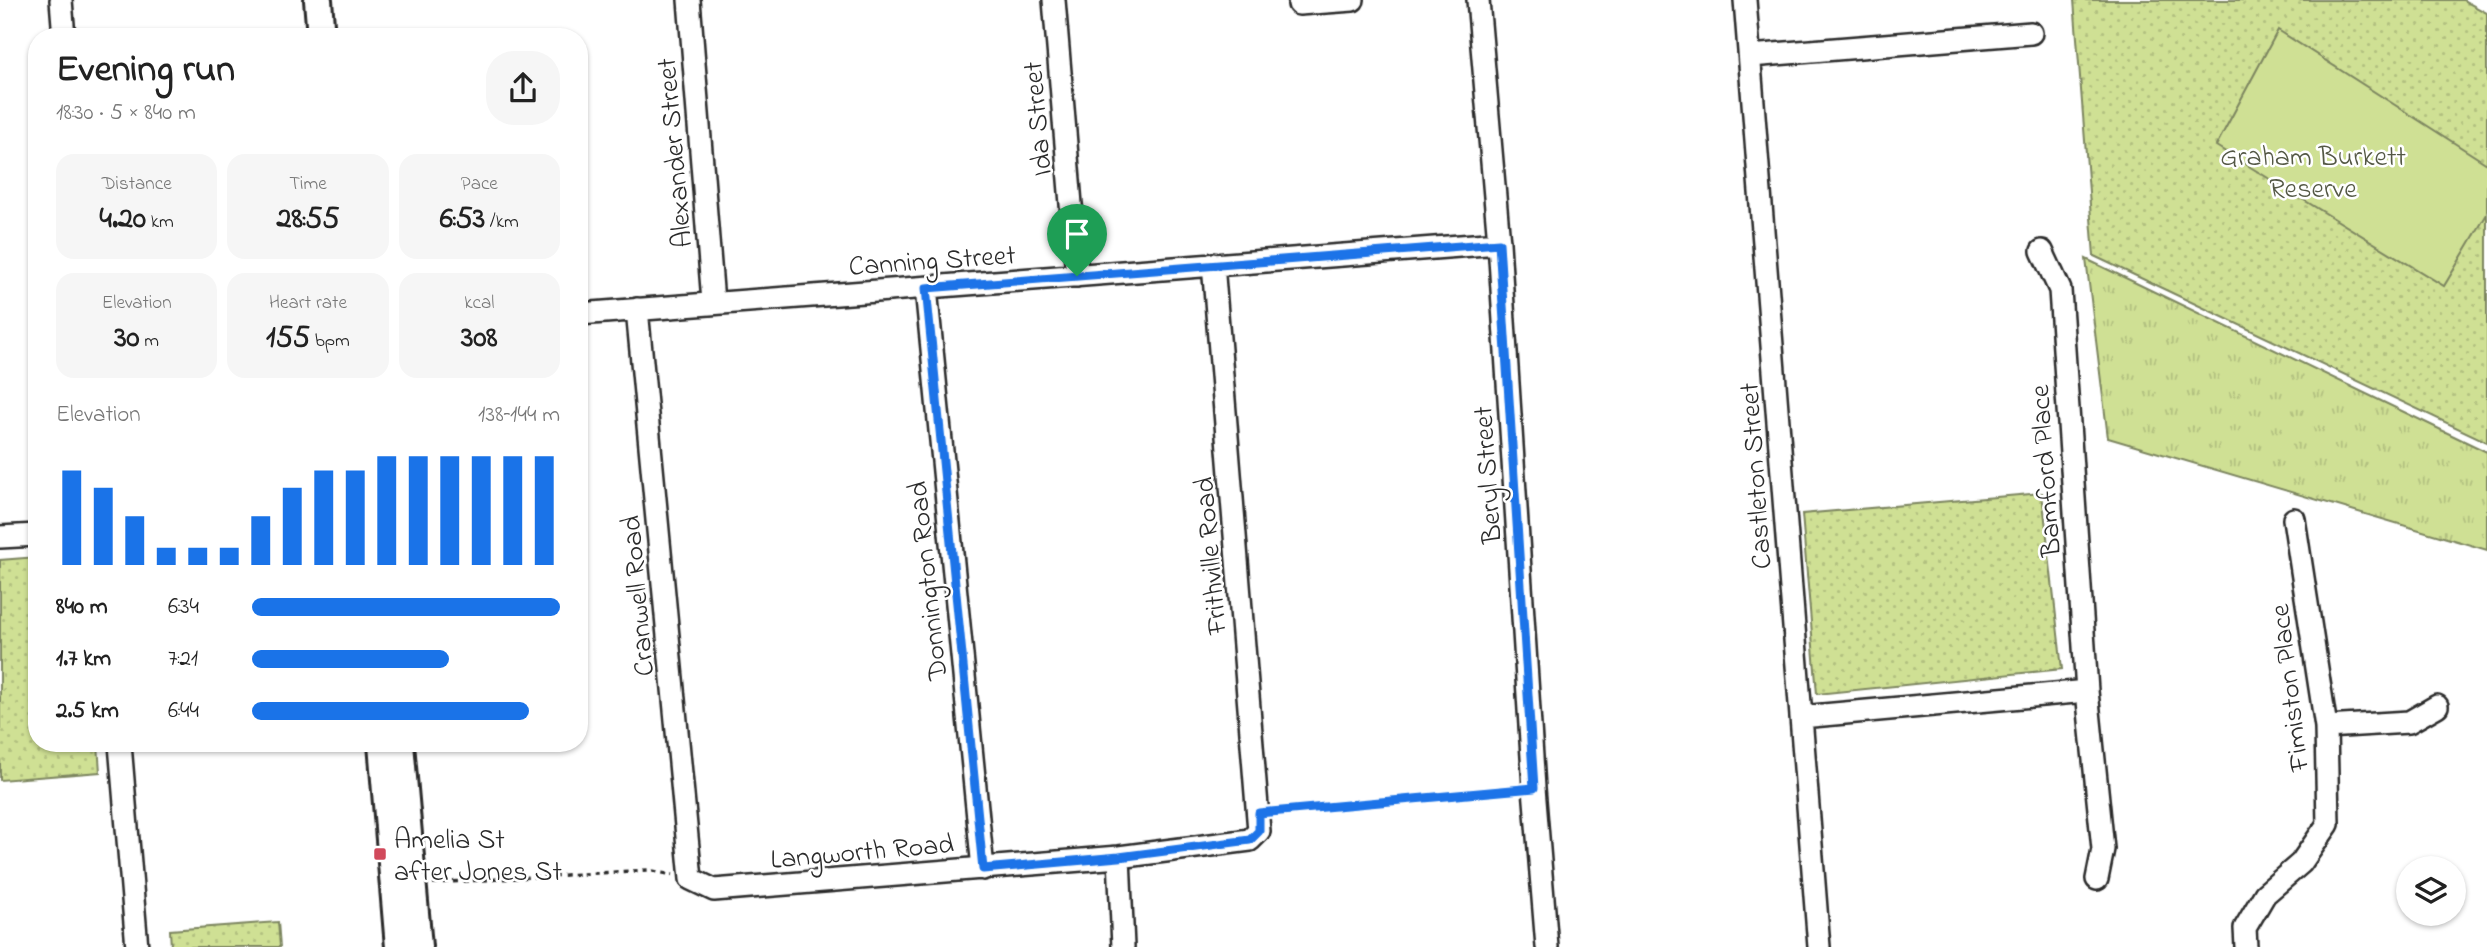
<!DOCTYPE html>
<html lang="en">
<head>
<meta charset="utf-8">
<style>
	:root { --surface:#fff; --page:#f6f6f6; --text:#222; --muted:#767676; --accent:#1a73e8 }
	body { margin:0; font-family:"Indie Flower",sans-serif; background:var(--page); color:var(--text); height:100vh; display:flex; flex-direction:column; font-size:26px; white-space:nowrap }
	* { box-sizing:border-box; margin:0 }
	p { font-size:23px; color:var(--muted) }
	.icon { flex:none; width:38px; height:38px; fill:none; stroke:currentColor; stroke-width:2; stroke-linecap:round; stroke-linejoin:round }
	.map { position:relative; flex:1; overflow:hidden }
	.drawer { position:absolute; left:28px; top:28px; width:560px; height:724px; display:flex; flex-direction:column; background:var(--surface); border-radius:28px; box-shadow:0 2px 5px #0004 }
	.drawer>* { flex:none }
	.fabs { position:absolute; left:2396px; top:856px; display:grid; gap:14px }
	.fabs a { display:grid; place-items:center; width:70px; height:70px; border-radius:50%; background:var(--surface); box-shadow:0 2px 5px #0004; font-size:35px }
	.pin { position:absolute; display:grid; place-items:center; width:60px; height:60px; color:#fff; margin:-72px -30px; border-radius:50% 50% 50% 0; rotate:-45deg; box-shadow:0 0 7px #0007 }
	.pin .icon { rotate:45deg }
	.round { display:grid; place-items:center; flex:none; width:74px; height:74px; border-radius:28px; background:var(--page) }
	.head { display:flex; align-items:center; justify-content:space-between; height:119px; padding:0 28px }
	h1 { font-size:38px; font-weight:700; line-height:52px }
	.metrics { display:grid; grid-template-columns:repeat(3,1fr); gap:10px; height:119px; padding:7px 28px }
	.metrics div { display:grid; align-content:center; border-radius:18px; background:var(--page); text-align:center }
	.metrics b { font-size:30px; font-weight:700 }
	.metrics small { font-size:19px; font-weight:400 }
	.metrics p { font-size:19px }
	.chart { height:196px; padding:14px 28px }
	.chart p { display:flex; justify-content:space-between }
	.chart svg { width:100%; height:126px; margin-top:7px; stroke:var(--accent); stroke-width:6 }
	ul { padding:0 28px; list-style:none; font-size:23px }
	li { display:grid; grid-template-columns:112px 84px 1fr; align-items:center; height:52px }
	li i { height:18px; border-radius:9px; background:var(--accent) }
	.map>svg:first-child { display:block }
</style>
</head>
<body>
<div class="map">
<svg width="2487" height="947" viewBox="0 0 2487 947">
	<defs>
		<pattern id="grass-tufts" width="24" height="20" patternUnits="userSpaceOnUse" patternTransform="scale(1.75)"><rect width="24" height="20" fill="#cfe094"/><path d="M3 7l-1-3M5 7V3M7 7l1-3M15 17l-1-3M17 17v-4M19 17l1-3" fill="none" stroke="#b2c080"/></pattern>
		<pattern id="park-dots" width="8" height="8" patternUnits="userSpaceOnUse" patternTransform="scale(1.75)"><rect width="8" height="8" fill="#cfe094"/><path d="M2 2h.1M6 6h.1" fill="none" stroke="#b2c080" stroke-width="1.8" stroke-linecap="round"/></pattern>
	</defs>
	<rect width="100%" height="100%" fill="#fff"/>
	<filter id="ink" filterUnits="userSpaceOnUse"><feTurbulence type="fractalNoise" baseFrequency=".0143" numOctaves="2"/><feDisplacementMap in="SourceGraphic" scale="14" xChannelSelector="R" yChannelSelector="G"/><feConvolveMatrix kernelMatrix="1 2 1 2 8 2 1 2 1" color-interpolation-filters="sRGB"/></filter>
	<g filter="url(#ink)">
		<path fill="url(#grass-tufts)" stroke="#7d8660" stroke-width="2" d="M 2086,259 L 2487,452 L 2487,550 L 2108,438 Z"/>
		<path fill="url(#park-dots)" stroke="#7d8660" stroke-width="2" d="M 2074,0 L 2463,0 L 2487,13 L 2487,442 L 2094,256 Z
			M 2042,493 L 2062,669 L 1817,694 L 1802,514 Z
			M 37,557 L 37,744 L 98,744 L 100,772 L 0,780 L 0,560 Z
			M 278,922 L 280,947 L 171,947 L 170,930 Z"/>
		<path fill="#cfe094" stroke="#7d8660" stroke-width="2" d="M 2278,30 L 2487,164 L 2487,214 L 2444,286 L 2216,146 Z"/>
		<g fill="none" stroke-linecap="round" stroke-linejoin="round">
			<g stroke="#2b2b2b" stroke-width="26">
				<path id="minor" d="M 61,0 L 64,37
					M 689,0 L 713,302
					M 1054,0 L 1077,276
					M 1478,0 L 1499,243 L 1534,788 L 1547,947
					M 1745,0 L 1819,947
					M 1299,4 L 1353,0
					M 1750,56 L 2031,33
					M 2042,251 L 2060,290 L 2087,691 L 2103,849 L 2097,879
					M 926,288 L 983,869
					M 637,309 L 691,879 L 714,890 L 1119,857 L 1250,840 L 1259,831 L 1213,264
					M 579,314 L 1499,243
					M 0,537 L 37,535
					M 1801,717 L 2087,691
					M 2326,727 L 2409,722 L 2437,706
					M 120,744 L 137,947
					M 1119,857 L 1123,947
					M 2246,947 L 2245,928 L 2265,894 L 2301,863 L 2328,824 L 2326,727 L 2294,519"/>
			</g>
			<g stroke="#2b2b2b" stroke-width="32">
				<path id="major" d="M 318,0 L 321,37
					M 382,744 L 399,947
					M 400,744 L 418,947"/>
			</g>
			<path stroke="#2b2b2b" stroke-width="3.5" stroke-dasharray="5 5" stroke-linecap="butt" d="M 1275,811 L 1515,790
				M 433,883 L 648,870 L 673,875"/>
			<use href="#minor" stroke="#fff" stroke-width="21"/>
			<use href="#major" stroke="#fff" stroke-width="26"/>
		</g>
	</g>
	<g fill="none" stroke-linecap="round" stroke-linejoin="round" filter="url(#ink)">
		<g stroke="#fff" stroke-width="14">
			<path id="route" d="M 1499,243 L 1534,788 L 1259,813 L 1259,831 L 1250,840 L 1119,857 L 983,869 L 926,288 Z"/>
		</g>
		<use href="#route" stroke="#1a73e8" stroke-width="9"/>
	</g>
	<rect fill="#d1495b" stroke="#fff" stroke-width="2.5" x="373" y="847" width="14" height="14" rx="3.5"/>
	<g text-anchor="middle" stroke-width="5" stroke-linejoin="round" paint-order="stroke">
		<g font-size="28" fill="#2b2b2b" stroke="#fff">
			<text transform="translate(1036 119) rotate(-95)" y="10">Ida Street</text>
			<text transform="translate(673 153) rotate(-95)" y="10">Alexander Street</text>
			<text transform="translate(932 259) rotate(-4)" y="10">Canning Street</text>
			<text transform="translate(2044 471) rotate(-94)" y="10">Bamford Place</text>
			<text transform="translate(1486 475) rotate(-94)" y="10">Beryl Street</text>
			<text transform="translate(1754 476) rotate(-94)" y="10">Castleton Street</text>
			<text transform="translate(1209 556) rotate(-95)" y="10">Frithville Road</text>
			<text transform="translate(926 581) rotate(-96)" y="10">Donnington Road</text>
			<text transform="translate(636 596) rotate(-95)" y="10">Cranwell Road</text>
			<text transform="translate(2288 688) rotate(-97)" y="10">Fimiston Place</text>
			<text transform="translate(862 850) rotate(-5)" y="10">Langworth Road</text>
		</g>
		<g font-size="28" fill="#545845" stroke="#fff">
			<text x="2313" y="165">Graham Burkett<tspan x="2313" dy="32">Reserve</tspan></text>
		</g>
		<g font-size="28" fill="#2b2b2b" stroke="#fff" text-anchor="start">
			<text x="394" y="848">Amelia St<tspan x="394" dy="32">after Jones St</tspan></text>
		</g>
	</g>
</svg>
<div class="fabs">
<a><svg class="icon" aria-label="layers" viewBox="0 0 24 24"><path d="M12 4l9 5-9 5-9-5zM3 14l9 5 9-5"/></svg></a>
</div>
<div class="pin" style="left:1077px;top:276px;background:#1e9e55"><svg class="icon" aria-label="arrive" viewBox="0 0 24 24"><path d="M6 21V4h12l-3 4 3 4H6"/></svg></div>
<section class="drawer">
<div class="head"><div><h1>Evening run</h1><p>18:30 · 5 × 840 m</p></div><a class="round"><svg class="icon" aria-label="share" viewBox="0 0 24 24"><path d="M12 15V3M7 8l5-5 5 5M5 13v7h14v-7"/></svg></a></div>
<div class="metrics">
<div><p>Distance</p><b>4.20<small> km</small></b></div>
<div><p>Time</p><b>28:55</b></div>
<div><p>Pace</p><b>6:53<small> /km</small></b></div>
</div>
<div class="metrics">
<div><p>Elevation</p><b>30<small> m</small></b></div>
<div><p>Heart rate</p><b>155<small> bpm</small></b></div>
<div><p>kcal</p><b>308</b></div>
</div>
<div class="chart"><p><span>Elevation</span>138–144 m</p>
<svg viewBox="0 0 160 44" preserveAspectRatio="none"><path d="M5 44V11M15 44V17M25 44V27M35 44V38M45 44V38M55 44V38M65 44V27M75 44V17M85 44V11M95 44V11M105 44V6M115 44V6M125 44V6M135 44V6M145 44V6M155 44V6"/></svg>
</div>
<ul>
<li><b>840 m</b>6:34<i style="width:100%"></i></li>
<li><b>1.7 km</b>7:21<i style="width:64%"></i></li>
<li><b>2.5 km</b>6:44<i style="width:90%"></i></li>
</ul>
</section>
</div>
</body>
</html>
